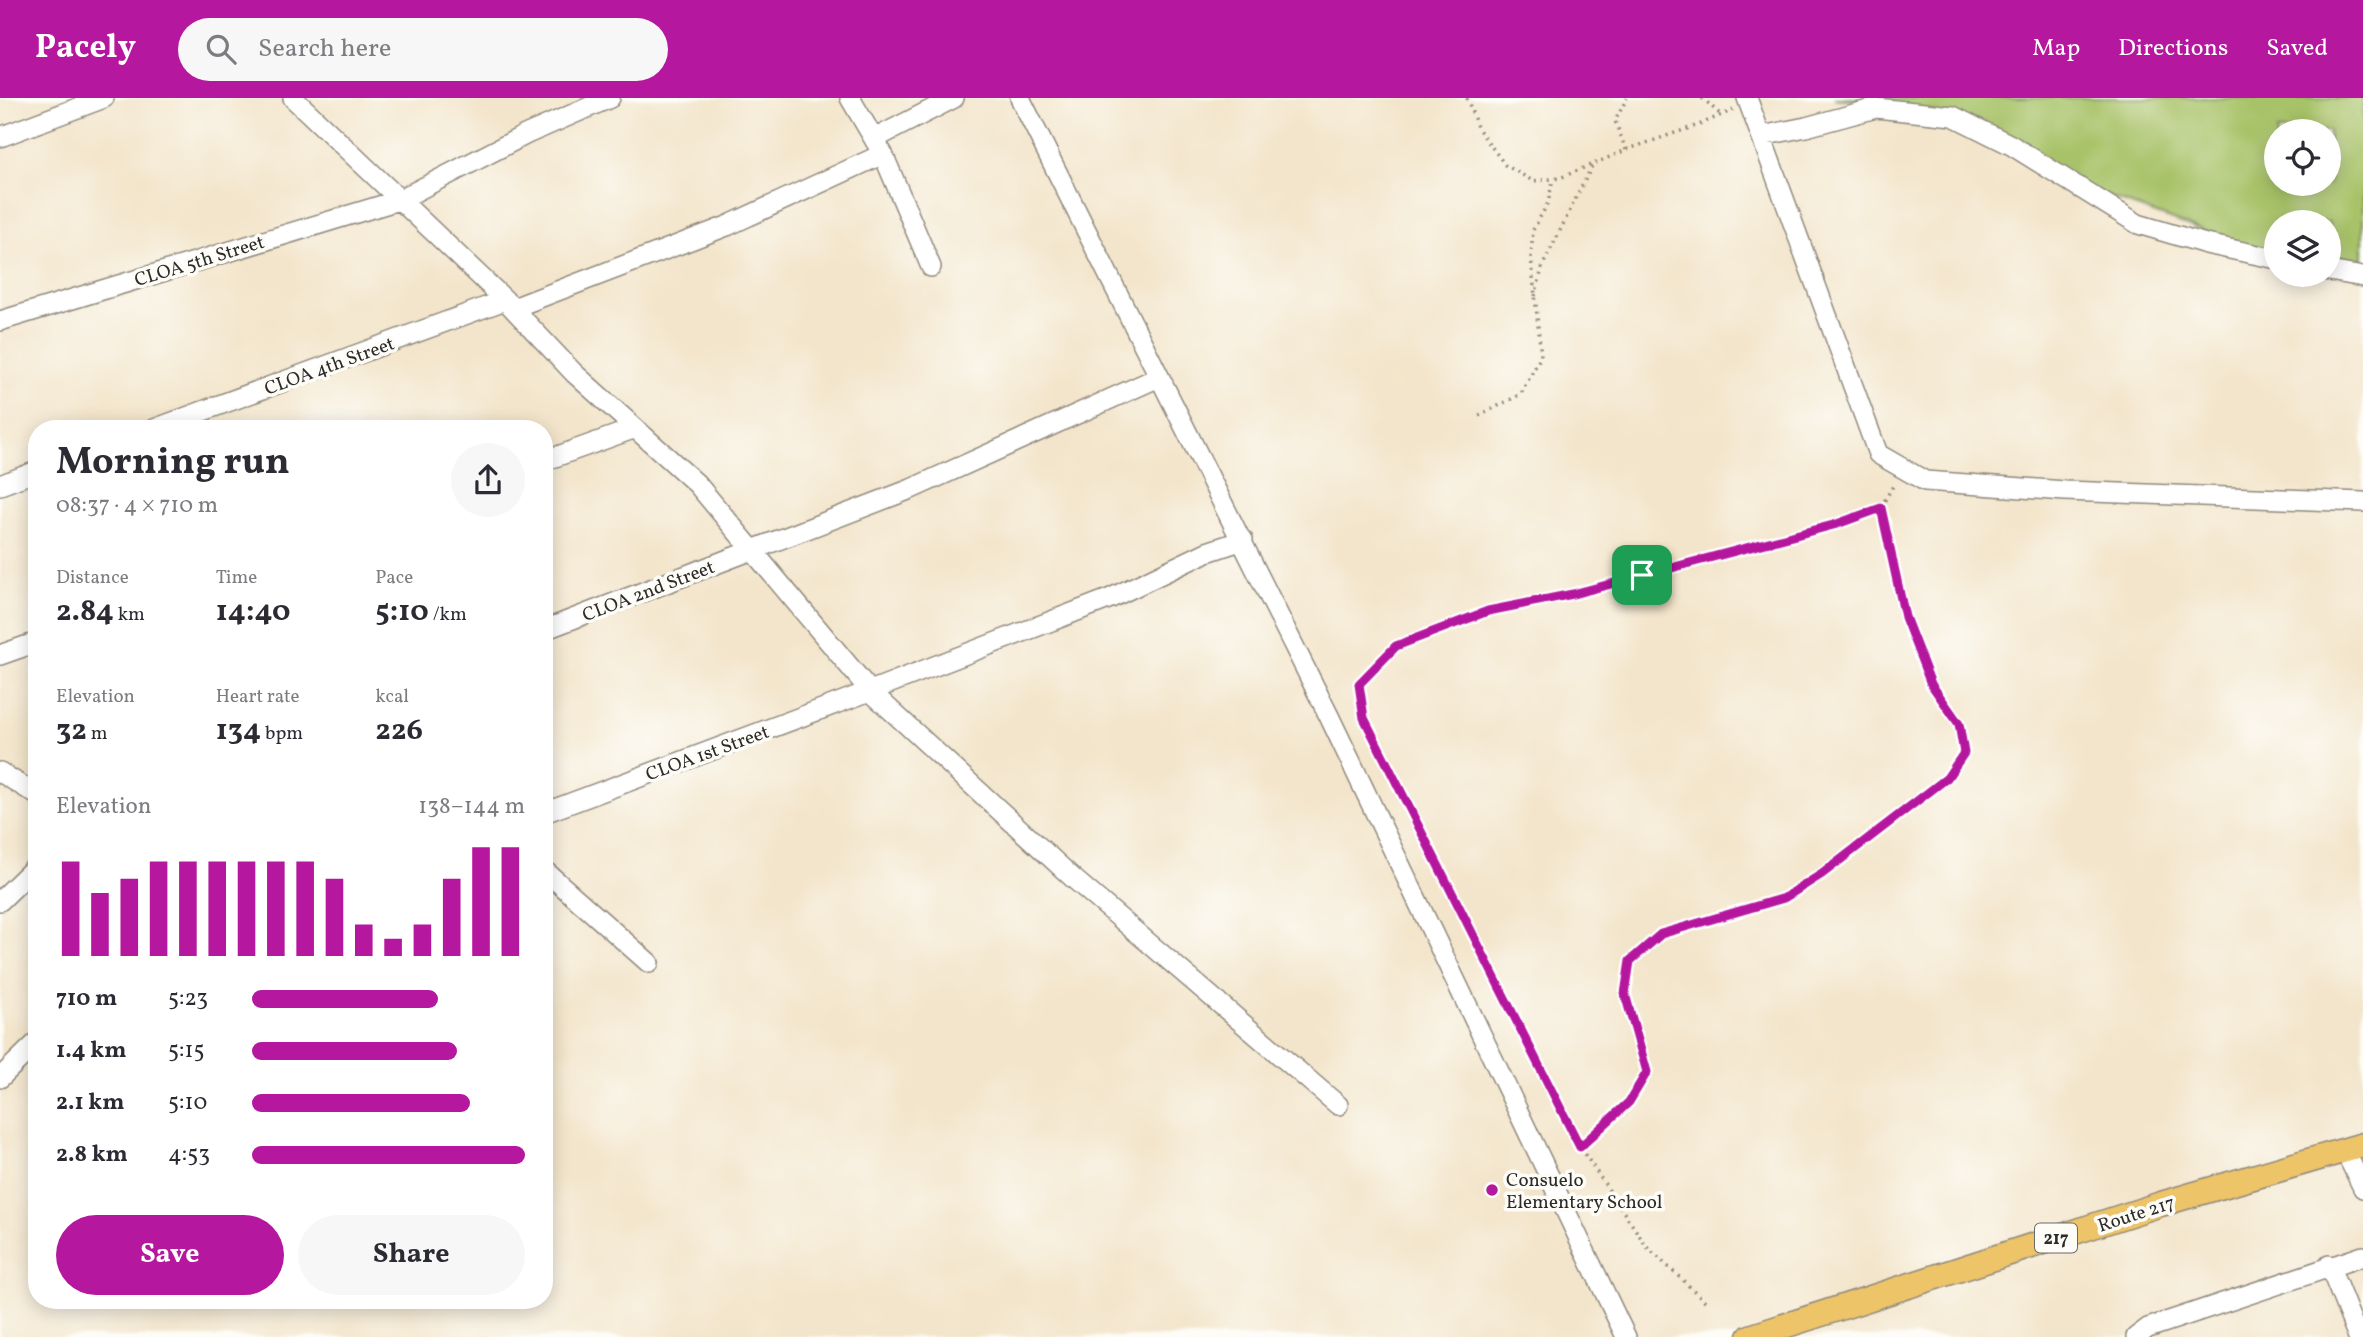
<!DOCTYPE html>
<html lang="en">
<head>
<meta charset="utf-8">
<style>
	:root { --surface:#fff; --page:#f7f7f7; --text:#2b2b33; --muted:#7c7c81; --accent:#b5179e }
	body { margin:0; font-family:Vollkorn,serif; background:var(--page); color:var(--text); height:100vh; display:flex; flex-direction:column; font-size:26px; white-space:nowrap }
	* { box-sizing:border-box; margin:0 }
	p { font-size:23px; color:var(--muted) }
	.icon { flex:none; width:38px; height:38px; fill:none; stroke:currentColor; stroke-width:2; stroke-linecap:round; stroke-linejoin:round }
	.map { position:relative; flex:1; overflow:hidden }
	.side { position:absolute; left:28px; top:322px; width:525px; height:889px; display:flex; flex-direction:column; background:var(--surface); border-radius:28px; box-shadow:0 4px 18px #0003 }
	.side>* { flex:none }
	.tools { position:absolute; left:2264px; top:21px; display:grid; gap:14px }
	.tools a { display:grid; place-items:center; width:77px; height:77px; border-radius:50%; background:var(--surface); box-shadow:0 4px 18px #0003; font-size:35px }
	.pin { position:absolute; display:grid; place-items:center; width:60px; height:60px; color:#fff; margin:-30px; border-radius:14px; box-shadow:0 4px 10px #0006 }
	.round { display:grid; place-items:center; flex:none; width:74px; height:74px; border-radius:37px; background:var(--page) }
	.headline { display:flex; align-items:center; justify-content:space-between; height:119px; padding:0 28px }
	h1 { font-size:38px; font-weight:700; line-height:52px }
	.stats { display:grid; grid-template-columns:repeat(3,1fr); gap:10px; height:119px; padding:7px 28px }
	.stats div { display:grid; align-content:center }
	.stats b { font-size:30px; font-weight:700 }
	.stats small { font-size:19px; font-weight:400 }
	.stats p { font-size:19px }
	.chart { height:196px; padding:14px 28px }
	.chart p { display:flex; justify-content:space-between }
	.chart svg { width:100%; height:126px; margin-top:7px; stroke:var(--accent); stroke-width:6 }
	.primary-button { display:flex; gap:14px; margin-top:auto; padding:14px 28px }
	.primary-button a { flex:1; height:80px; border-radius:42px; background:var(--accent); color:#fff; font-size:28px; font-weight:700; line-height:80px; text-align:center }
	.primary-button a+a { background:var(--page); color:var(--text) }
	ul { padding:0 28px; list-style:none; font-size:23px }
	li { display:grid; grid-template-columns:112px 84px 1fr; align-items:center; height:52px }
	li i { height:18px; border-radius:9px; background:var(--accent) }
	header { display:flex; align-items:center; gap:42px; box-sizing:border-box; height:98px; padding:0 35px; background:var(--accent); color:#fff }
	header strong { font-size:33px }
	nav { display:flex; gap:38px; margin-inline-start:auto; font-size:24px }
	.search { width:490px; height:63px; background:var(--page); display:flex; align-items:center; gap:18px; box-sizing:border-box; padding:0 24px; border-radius:38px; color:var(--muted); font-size:26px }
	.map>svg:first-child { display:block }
</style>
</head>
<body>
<header>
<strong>Pacely</strong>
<div class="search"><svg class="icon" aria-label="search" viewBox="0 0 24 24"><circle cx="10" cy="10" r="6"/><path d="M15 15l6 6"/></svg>Search here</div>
<nav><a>Map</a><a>Directions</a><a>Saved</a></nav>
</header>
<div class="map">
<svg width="2363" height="1239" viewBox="0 0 2363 1239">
	<rect width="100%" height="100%" fill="#fdfcf7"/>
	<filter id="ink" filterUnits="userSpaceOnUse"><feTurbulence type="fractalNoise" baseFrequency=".0143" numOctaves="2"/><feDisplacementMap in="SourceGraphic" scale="14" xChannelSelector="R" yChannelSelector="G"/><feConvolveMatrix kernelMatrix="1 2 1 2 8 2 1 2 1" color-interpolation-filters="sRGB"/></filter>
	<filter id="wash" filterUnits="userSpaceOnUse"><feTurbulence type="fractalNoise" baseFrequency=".00686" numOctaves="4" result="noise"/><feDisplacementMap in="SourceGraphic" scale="28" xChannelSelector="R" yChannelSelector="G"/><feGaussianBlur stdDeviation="1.57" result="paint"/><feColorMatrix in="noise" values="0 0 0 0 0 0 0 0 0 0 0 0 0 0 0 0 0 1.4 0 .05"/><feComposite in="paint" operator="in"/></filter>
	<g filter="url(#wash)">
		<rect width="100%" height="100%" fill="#f3e5cb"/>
		<path fill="#a7c268" stroke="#69764a" stroke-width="2" fill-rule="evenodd" d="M 1834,0 L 2363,0 L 2363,161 L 2329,158 L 2329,124 L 2277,124 L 2277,153 L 2254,151 L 2078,88 L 1916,12 ZM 2277,33 L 2329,33 L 2329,86 L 2277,86 Z"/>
	</g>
	<g filter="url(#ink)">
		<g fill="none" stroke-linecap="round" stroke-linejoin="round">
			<g stroke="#8f887b" stroke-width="22">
				<path id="minor" d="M 293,0 L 505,202 L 574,275 L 697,386 L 870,593 L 1074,781 L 1338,1007
					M 850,0 L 874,41
					M 1020,0 L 1329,618 L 1626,1239
					M 1747,0 L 1878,356 L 1925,383 L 2065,393 L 2363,404
					M 1761,38 L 1806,29 L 1876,10 L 1953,18 L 2011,47 L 2138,126 L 2206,146 L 2277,161
					M 0,39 L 104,0
					M 931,169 L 883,56 L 874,41 L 954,0
					M 2329,173 L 2363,179
					M 513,210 L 727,128 L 883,56
					M 0,223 L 399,102 L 527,36 L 610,0
					M 154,331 L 505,202
					M 544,363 L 633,331
					M 0,387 L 37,373
					M 544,532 L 911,391 L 1159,279
					M 0,557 L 37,544
					M 0,674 L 37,697
					M 544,715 L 870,593 L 1111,500 L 1207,454 L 1243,442
					M 544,772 L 649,865
					M 0,803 L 37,767
					M 0,980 L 37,944
					M 2345,1053 L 2363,1090
					M 2329,1167 L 2358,1239
					M 2136,1239 L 2148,1230 L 2363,1158"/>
			</g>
			<g stroke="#8f887b" stroke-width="27">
				<path id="major" d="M 1750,1239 L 2161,1106 L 2363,1047"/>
			</g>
			<path stroke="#8f887b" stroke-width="3.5" stroke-dasharray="2 5" stroke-linecap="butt" d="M 1467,0 L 1477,29 L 1505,67 L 1533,83 L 1560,80 L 1626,52 L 1701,26 L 1733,12
				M 1702,0 L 1721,17
				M 1626,52 L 1615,23 L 1627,0
				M 1535,198 L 1543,167 L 1592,68
				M 1479,318 L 1521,296 L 1541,258 L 1531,158 L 1533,132 L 1548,105 L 1553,81
				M 1581,1049 L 1629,1004 L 1647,974 L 1625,896 L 1630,863 L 1661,836 L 1784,800 L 1822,777 L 1947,680 L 1964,655 L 1959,626 L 1931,585 L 1920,564 L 1905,519 L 1881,409
				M 1705,1203 L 1647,1149 L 1580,1049 L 1364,620 L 1358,586 L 1396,548 L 1488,513 L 1573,496 L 1837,426 L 1881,409 L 1894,386"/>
			<use href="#minor" stroke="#fff" stroke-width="19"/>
			<use href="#major" stroke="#eec469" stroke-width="24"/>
		</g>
	</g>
	<g fill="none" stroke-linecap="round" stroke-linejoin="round" filter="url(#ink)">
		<g stroke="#fff" stroke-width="14">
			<path id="route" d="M 1881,410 L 1905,519 L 1931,586 L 1959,626 L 1964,655 L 1947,680 L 1822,776 L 1784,800 L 1661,836 L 1630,863 L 1625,896 L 1647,974 L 1629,1004 L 1580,1049 L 1364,620 L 1359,586 L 1396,548 L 1488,513 L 1573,496 L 1837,426 Z"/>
		</g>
		<use href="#route" stroke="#b5179e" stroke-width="9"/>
	</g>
	<circle fill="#b5179e" stroke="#fdfcf7" stroke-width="2.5" cx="1492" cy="1092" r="7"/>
	<g text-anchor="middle" stroke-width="7" stroke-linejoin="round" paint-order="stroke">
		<rect fill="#fdfcf7" stroke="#6a6a68" stroke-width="2" x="2035" y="1125.5" width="42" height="29" rx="5"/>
		<g font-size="18" font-weight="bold" fill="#2b2b2b">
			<text x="2056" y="1146">217</text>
		</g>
		<g font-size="19" fill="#2b2b2b" stroke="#fdfcf7">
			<text transform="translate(199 162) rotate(-17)" y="7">CLOA 5th Street</text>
			<text transform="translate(329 267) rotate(-20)" y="7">CLOA 4th Street</text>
			<text transform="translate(648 492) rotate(-21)" y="7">CLOA 2nd Street</text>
			<text transform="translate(707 654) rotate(-20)" y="7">CLOA 1st Street</text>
			<text transform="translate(2136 1115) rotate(-18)" y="7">Route 217</text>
		</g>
		<g font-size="19" fill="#2b2b2b" stroke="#fdfcf7" text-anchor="start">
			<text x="1506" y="1088">Consuelo<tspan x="1506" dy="22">Elementary School</tspan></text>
		</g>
	</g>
</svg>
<div class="tools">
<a><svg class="icon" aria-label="locate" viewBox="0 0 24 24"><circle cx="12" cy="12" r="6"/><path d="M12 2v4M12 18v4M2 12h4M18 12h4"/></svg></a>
<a><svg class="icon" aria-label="layers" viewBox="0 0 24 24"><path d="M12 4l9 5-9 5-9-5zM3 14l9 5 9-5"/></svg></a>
</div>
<div class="pin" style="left:1642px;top:477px;background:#1e9e55"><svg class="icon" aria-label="arrive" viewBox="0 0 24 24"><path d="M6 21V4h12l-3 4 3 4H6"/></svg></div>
<section class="side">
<div class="headline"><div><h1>Morning run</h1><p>08:37 · 4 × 710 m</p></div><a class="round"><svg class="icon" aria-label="share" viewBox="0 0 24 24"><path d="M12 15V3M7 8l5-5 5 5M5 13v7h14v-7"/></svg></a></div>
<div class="stats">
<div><p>Distance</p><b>2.84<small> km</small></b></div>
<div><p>Time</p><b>14:40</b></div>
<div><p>Pace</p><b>5:10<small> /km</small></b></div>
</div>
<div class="stats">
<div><p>Elevation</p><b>32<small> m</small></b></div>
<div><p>Heart rate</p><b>134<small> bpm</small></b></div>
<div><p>kcal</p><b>226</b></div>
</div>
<div class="chart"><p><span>Elevation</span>138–144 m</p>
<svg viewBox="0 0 160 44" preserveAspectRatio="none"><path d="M5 44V11M15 44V22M25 44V17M35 44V11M45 44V11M55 44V11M65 44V11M75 44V11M85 44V11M95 44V17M105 44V33M115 44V38M125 44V33M135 44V17M145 44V6M155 44V6"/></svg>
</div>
<ul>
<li><b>710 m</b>5:23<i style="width:68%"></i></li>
<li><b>1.4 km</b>5:15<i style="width:75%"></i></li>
<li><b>2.1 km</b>5:10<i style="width:80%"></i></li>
<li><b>2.8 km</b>4:53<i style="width:100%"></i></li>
</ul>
<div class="primary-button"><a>Save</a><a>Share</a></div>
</section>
</div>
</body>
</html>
